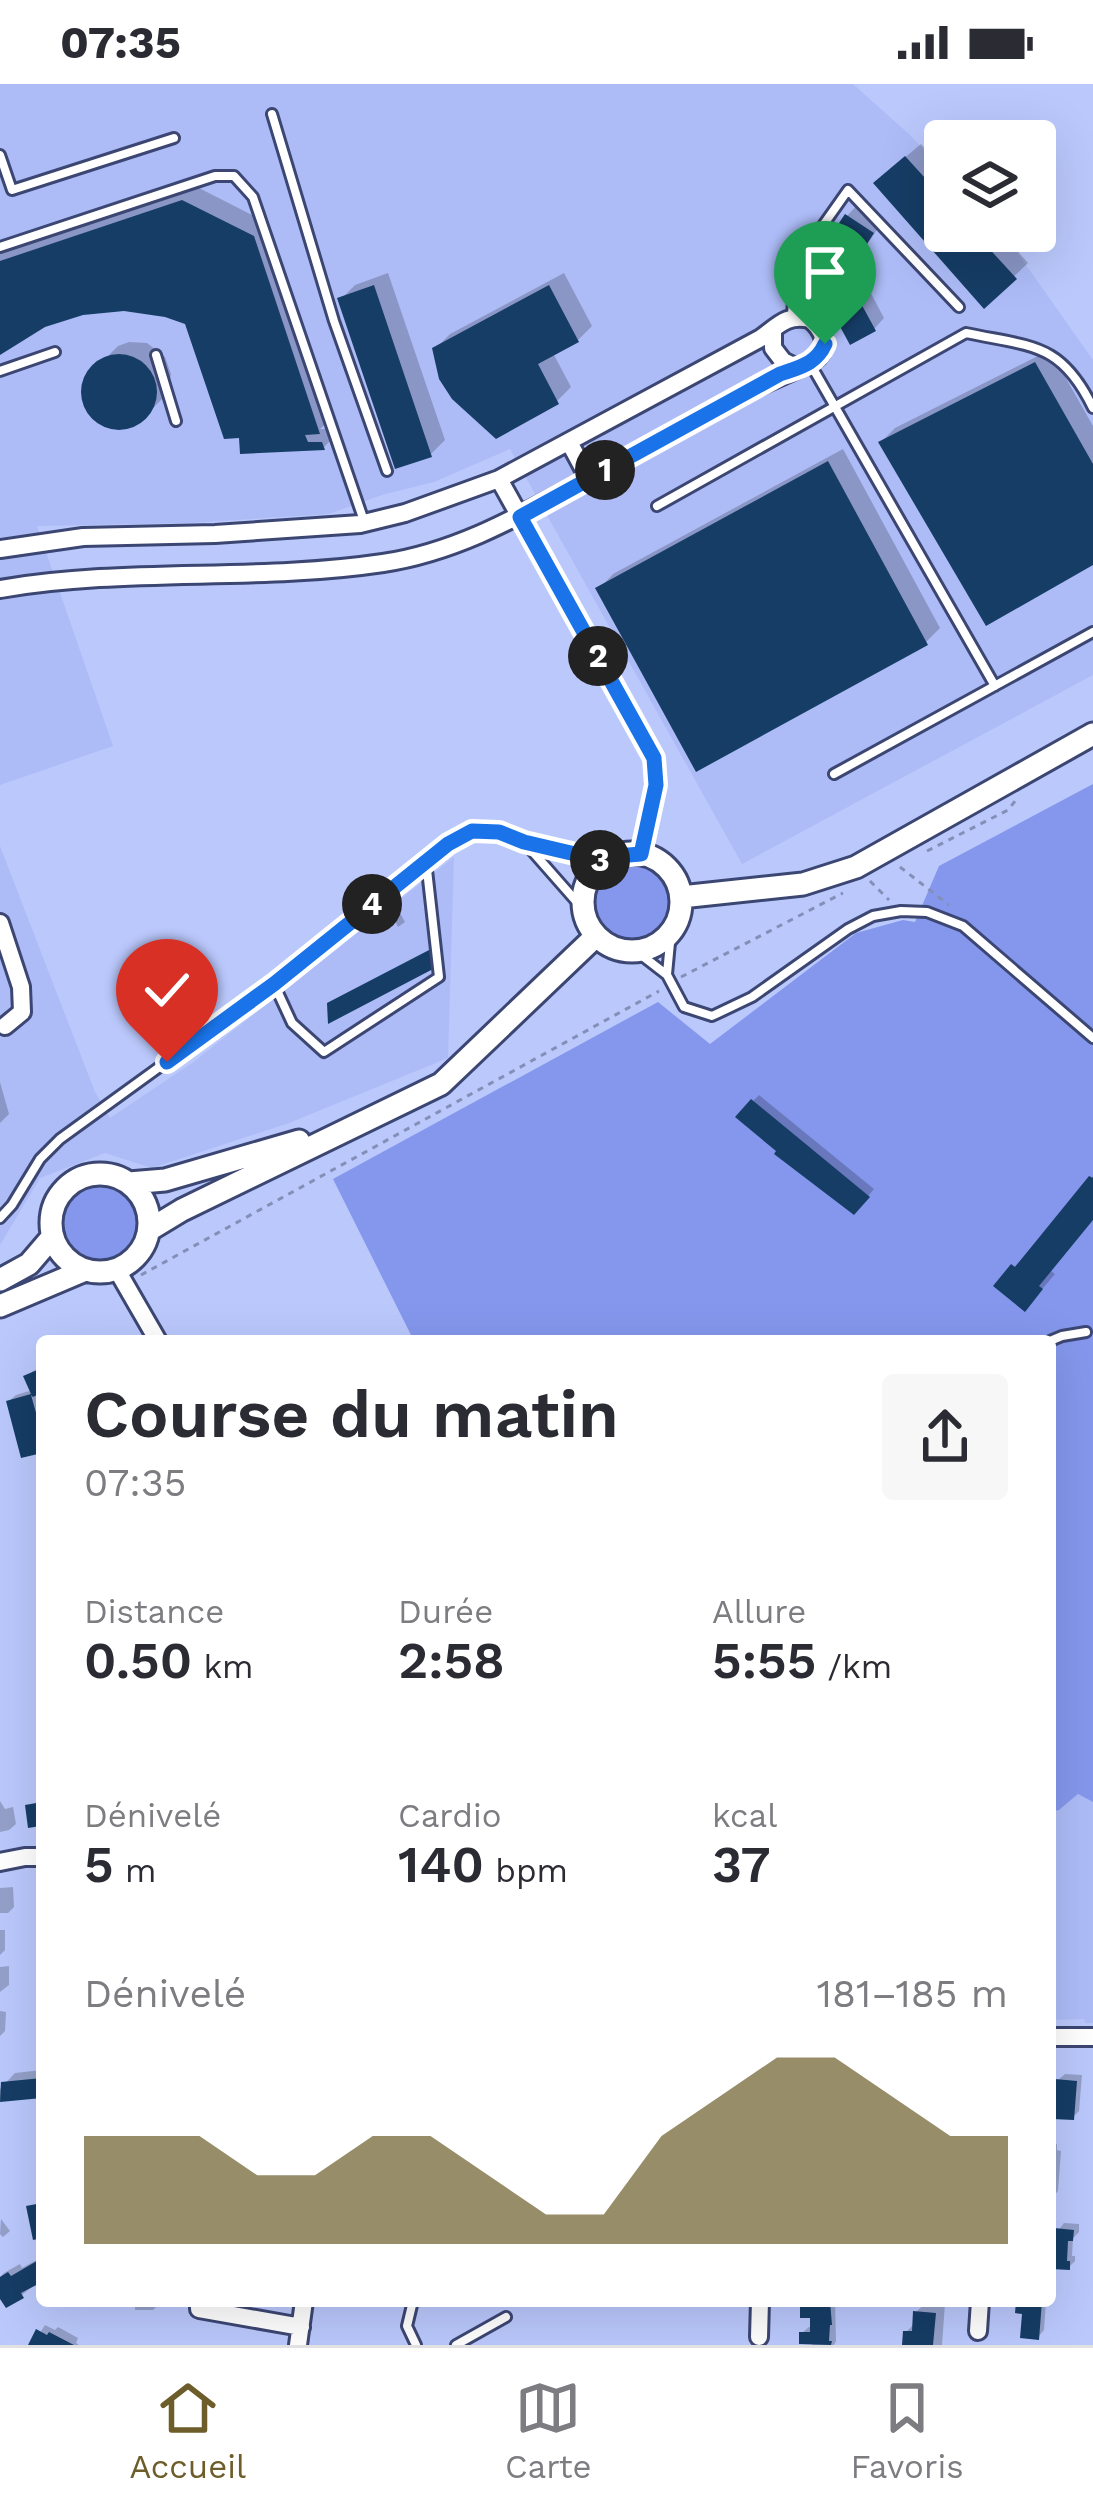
<!DOCTYPE html>
<html lang="fr">
<head>
<meta charset="utf-8">
<style>
	:root { --surface:#fff; --page:#f7f7f7; --text:#2b2b33; --muted:#7c7c81; --line:#e1e1e2; --accent:#6c5d2a }
	body { margin:0; font-family:"Work Sans",sans-serif; background:var(--page); color:var(--text); height:100vh; display:flex; flex-direction:column; font-size:45px; white-space:nowrap }
	* { box-sizing:border-box; margin:0 }
	p { font-size:39px; color:var(--muted) }
	.icon { flex:none; width:66px; height:66px; fill:none; stroke:currentColor; stroke-width:2; stroke-linecap:round; stroke-linejoin:round }
	.map { position:relative; flex:1; overflow:hidden }
	.sheet { position:absolute; left:36px; top:1251px; width:1020px; height:972px; display:flex; flex-direction:column; background:var(--surface); border-radius:12px; box-shadow:0 12px 48px #0002 }
	.sheet>* { flex:none }
	.buttons { position:absolute; left:924px; top:36px; display:grid; gap:24px }
	.buttons a { display:grid; place-items:center; width:132px; height:132px; border-radius:12px; background:var(--surface); box-shadow:0 12px 48px #0002; font-size:60px }
	.pin { position:absolute; display:grid; place-items:center; width:102px; height:102px; color:#fff; margin:-123px -51px; border-radius:50% 50% 50% 0; rotate:-45deg; box-shadow:0 0 12px #0007 }
	.pin .icon { rotate:45deg }
	.km { position:absolute; width:60px; height:60px; margin:-30px; border-radius:50%; background:#222; color:#fff; font-size:33px; line-height:60px; text-align:center }
	.round { display:grid; place-items:center; flex:none; width:126px; height:126px; border-radius:12px; background:var(--page) }
	.overview { display:flex; align-items:center; justify-content:space-between; height:204px; padding:0 48px }
	h1 { font-size:66px; font-weight:600; line-height:90px }
	.stats { display:grid; grid-template-columns:repeat(3,1fr); gap:18px; height:204px; padding:12px 48px }
	.stats div { display:grid; align-content:center }
	.stats b { font-size:51px; font-weight:600 }
	.stats small { font-size:33px; font-weight:400 }
	.stats p { font-size:33px }
	.chart { height:336px; padding:24px 48px }
	.chart p { display:flex; justify-content:space-between }
	.chart svg { width:100%; height:216px; margin-top:12px; fill:var(--accent); opacity:.7 }
	.status { display:flex; justify-content:space-between; align-items:center; height:84px; padding:0 60px; background:var(--surface); direction:ltr }
	.status svg { height:33px; fill:currentColor }
	.tabs { display:flex; justify-content:space-around; align-items:center; height:168px; border-top:3px solid var(--line); background:var(--surface); font-size:33px; color:var(--muted) }
	.tabs a { display:grid; justify-items:center; gap:6px }
	.tabs .selected { color:var(--accent) }
	.map>svg:first-child { display:block }
</style>
</head>
<body>
<div class="status"><b>07:35</b><svg viewBox="0 0 49 12"><path d="M0 12V9h3v3zM5 12V6h3v6zM10 12V3h3v9zM15 12V0h3v12zM26 1h20v11H26zM47 4h2v5h-2z"/></svg></div>
<div class="map">
<svg width="1093" height="2261" viewBox="0 0 1093 2261">
	<rect width="100%" height="100%" fill="#bac8fc"/>
	<path fill="#adbcf7" d="M 0,0 L 853,0 L 910,51 L 945,88 L 945,147 L 1002,147 L 1093,276 L 1093,591 L 742,780 L 510,365 L 434,398 L 382,411 L 329,430 L 189,439 L 37,442 L 113,662 L 0,701 Z
		M 0,762 L 95,1008 L 110,1034 L 192,979 L 454,773 L 448,974 L 289,1039 L 152,1084 L 105,1069 L 40,1094 L 0,1161 Z
		M 1078,1710 L 1093,1718 L 1093,1939 L 1085,1939 L 1084,1935 L 1050,1936 L 1050,1728 L 1059,1726 Z"/>
	<path fill="#8497ec" d="M 1093,700 L 1093,1718 L 1078,1710 L 1059,1726 L 1050,1728 L 1050,1257 L 414,1257 L 333,1095 L 658,918 L 710,960 L 856,849 L 903,836 L 915,838 L 939,782 Z
		M596 818a37 37 0 1 1 74 0a37 37 0 1 1-74 0Z
		M64 1139a38 38 0 1 1 76 0a38 38 0 1 1-76 0Z"/>
	<path fill="#0003" d="M 921,60 L 945,87 L 945,147 L 1000,147 L 1028,179 L 984,221 L 891,85 Z
		M 197,103 L 268,139 L 333,333 L 320,345 L 336,345 L 338,349 L 324,363 L 241,351 L 188,237 L 148,226 L 113,224 L 63,233 L 0,267 L 0,169 Z
		M 857,121 L 882,138 L 855,179 L 884,234 L 874,245 L 827,211 L 847,132 Z
		M 388,189 L 445,356 L 431,370 L 341,215 L 355,201 Z
		M 564,189 L 592,242 L 578,256 L 553,269 L 571,303 L 557,317 L 436,264 L 450,250 Z
		M 129,258 L 147,259 L 165,273 L 171,290 L 169,302 L 164,313 L 140,337 L 123,343 L 111,342 L 92,330 L 86,319 L 85,302 L 89,291 L 118,262 Z
		M 1050,266 L 1093,342 L 1093,477 L 881,358 L 895,344 Z
		M 843,365 L 940,544 L 926,558 L 599,505 L 613,490 Z
		M 400,829 L 405,838 L 398,843 L 393,833 Z
		M 0,998 L 9,1030 L 0,1039 Z
		M 759,1011 L 874,1105 L 864,1117 L 749,1021 Z
		M 1093,1092 L 1093,1135 L 1051,1187 L 1055,1190 L 1038,1210 L 997,1202 L 1028,1168 L 1030,1169 Z
		M 42,1285 L 42,1305 L 38,1308 L 42,1323 L 42,1366 L 9,1317 L 16,1311 L 33,1306 L 27,1293 L 33,1287 Z
		M 0,1717 L 5,1725 L 13,1723 L 16,1740 L 9,1746 L 0,1748 Z
		M 42,1797 L 42,1823 L 37,1823 L 39,1801 Z
		M 13,1803 L 14,1823 L 8,1829 L 0,1829 L 0,1804 Z
		M 0,1846 L 5,1846 L 5,1866 L 0,1871 Z
		M 9,1882 L 9,1901 L 0,1908 L 0,1883 Z
		M 0,1927 L 6,1928 L 5,1947 L 0,1952 Z
		M 42,1986 L 42,2011 L 0,2015 L 0,2005 L 15,1989 Z
		M 1065,1990 L 1082,1991 L 1079,2027 L 1073,2033 L 1058,1996 Z
		M 1050,2059 L 1057,2060 L 1057,2066 L 1061,2067 L 1058,2107 L 1052,2114 Z
		M 1,2135 L 10,2147 L 3,2153 L 0,2150 Z
		M 1064,2139 L 1079,2140 L 1079,2148 L 1073,2154 L 1072,2172 L 1075,2172 L 1075,2177 L 1069,2183 L 1050,2173 L 1051,2156 Z
		M 42,2173 L 42,2194 L 22,2211 L 0,2209 L 0,2193 L 4,2189 L 20,2180 L 22,2184 Z
		M 135,2217 L 160,2217 L 160,2219 L 153,2226 L 135,2226 Z
		M 809,2217 L 835,2217 L 836,2257 L 834,2261 L 812,2261 L 812,2257 L 802,2249 L 809,2243 L 813,2243 L 813,2231 L 803,2223 Z
		M 1019,2217 L 1046,2217 L 1044,2246 L 1038,2253 Z
		M 927,2218 L 945,2219 L 942,2261 L 905,2261 L 906,2248 L 916,2238 L 916,2228 Z
		M 45,2241 L 55,2246 L 58,2243 L 78,2254 L 76,2259 L 79,2261 L 32,2261 Z"/>
	<path fill="#163d66" d="M 905,72 L 945,116 L 945,147 L 973,147 L 1017,195 L 984,225 L 873,99 Z
		M 182,116 L 254,152 L 320,350 L 305,351 L 308,358 L 322,358 L 325,366 L 240,370 L 239,354 L 224,355 L 185,240 L 165,233 L 124,227 L 83,231 L 45,243 L 0,271 L 0,177 Z
		M 845,130 L 874,149 L 846,192 L 876,247 L 850,261 L 823,211 L 829,200 L 824,189 L 827,184 L 817,172 Z
		M 374,201 L 432,373 L 395,385 L 337,214 Z
		M 549,201 L 579,258 L 538,280 L 559,320 L 496,355 L 452,315 L 439,295 L 432,264 Z
		M81 308a38 38 0 1 1 76 0a38 38 0 1 1-76 0Z
		M 1035,278 L 1093,380 L 1093,481 L 986,542 L 878,358 Z
		M 828,377 L 928,561 L 696,688 L 595,504 Z
		M 431,865 L 433,885 L 328,940 L 327,919 Z
		M 751,1015 L 870,1113 L 854,1131 L 774,1070 L 776,1067 L 735,1033 Z
		M 1089,1092 L 1093,1094 L 1093,1136 L 1039,1202 L 1043,1205 L 1025,1228 L 993,1202 L 1011,1180 L 1015,1183 Z
		M 42,1284 L 41,1309 L 33,1313 L 31,1311 L 42,1350 L 42,1369 L 21,1374 L 6,1317 L 31,1310 L 23,1292 Z
		M 42,1718 L 41,1742 L 28,1744 L 25,1721 Z
		M 42,1994 L 42,2014 L 0,2018 L 1,1998 Z
		M 1055,1995 L 1077,1997 L 1074,2036 L 1052,2035 Z
		M 42,2119 L 42,2154 L 33,2156 L 26,2122 Z
		M 1054,2144 L 1074,2146 L 1073,2157 L 1068,2157 L 1067,2177 L 1070,2177 L 1070,2186 L 1050,2185 L 1050,2155 L 1053,2155 Z
		M 42,2174 L 42,2198 L 21,2209 L 24,2214 L 6,2224 L 0,2215 L 0,2193 L 8,2188 L 11,2192 Z
		M 811,2217 L 830,2217 L 832,2241 L 830,2241 L 829,2257 L 832,2257 L 831,2261 L 799,2260 L 799,2248 L 810,2248 L 810,2234 L 800,2234 L 800,2222 L 811,2222 Z
		M 1016,2217 L 1042,2217 L 1039,2256 L 1020,2254 L 1022,2230 L 1015,2229 Z
		M 913,2227 L 936,2229 L 933,2261 L 902,2261 L 903,2247 L 912,2247 Z
		M 36,2245 L 47,2251 L 49,2248 L 74,2261 L 28,2261 Z"/>
	<g fill="none" stroke-linecap="round" stroke-linejoin="round">
		<g stroke="#3c4672" stroke-width="14">
			<path id="service" d="M 272,30 L 334,237 L 387,387
				M 0,71 L 12,106 L 174,54
				M 0,163 L 215,92 L 234,92 L 253,113 L 364,437
				M 792,232 L 795,181 L 848,106 L 959,223
				M 156,271 L 176,337
				M 811,281 L 995,602
				M 0,287 L 55,268
				M 657,422 L 966,249 C 1032,263 1061,258 1093,324
				M 834,690 L 1093,548
				M 525,759 L 583,825
				M 636,867 L 667,891 L 684,923 L 712,932 L 752,913 L 848,845 L 873,832 L 901,827 L 927,828 L 963,842 L 1093,954
				M 667,890 L 671,848
				M 274,900 L 292,939 L 324,968 L 439,893 L 426,777
				M 0,1134 L 12,1121 L 40,1075 L 60,1055 L 274,900 L 448,760 L 471,747 L 499,748 L 524,758 L 605,777
				M 1050,1257 L 1062,1252 L 1086,1248
				M 413,2217 L 407,2242 L 416,2261
				M 456,2261 L 506,2233"/>
		</g>
		<g stroke="#3c4672" stroke-width="22">
			<path id="minor" d="M 773,246 L 773,264 L 783,277 L 797,284
				M 569,358 L 589,395
				M 499,395 L 654,674 L 656,701 L 641,770
				M 0,465 L 83,453 L 215,450 L 360,440 L 405,429 L 499,395 L 761,254 C 779,241 787,230 810,235 C 822,245 830,260 818,273 C 811,281 766,298 753,305 C 697,337 641,367 584,397 C 519,432 457,468 383,479 C 256,498 126,483 0,505
				M 0,839 L 21,903 L 22,928 L 5,942
				M 117,1186 L 158,1257
				M 0,1778 L 25,1773 L 42,1773
				M 1050,1953 L 1093,1953
				M 199,2217 L 199,2225 L 301,2243
				M 978,2247 L 980,2217
				M 759,2253 L 760,2217
				M 298,2261 L 304,2217"/>
		</g>
		<g stroke="#3c4672" stroke-width="27">
			<path id="tertiary" d="M583 818a49 49 0 1 1 98 0a49 49 0 1 1-98 0Z
				M 681,813 L 803,800 L 856,783 L 1093,650
				M51 1139a49 49 0 1 1 98 0a49 49 0 1 1-98 0Z
				M 129,1099 L 165,1096 L 299,1057
				M 149,1146 L 182,1126 L 441,1000 L 596,852
				M 0,1196 L 29,1180 L 53,1152
				M 0,1222 L 85,1186"/>
		</g>
		<path stroke="#848fb8" stroke-width="3" stroke-dasharray="6 6" stroke-linecap="butt" d="M 927,767 L 1008,726 L 1016,716
			M 900,783 L 949,821
			M 870,797 L 889,816
			M 681,893 L 843,809
			M 141,1191 L 659,907"/>
		<use href="#service" stroke="#fff" stroke-width="8"/>
		<use href="#minor" stroke="#fff" stroke-width="16"/>
		<use href="#tertiary" stroke="#fff" stroke-width="21"/>
	</g>
	<g fill="none" stroke-linecap="round" stroke-linejoin="round">
		<g stroke="#fff" stroke-width="24">
			<path id="route" d="M 167,978 L 274,900 L 448,760 L 472,747 L 499,748 L 524,758 L 605,777 L 616,772 L 641,770 L 656,701 L 654,674 L 520,433 L 780,290 C 800,283 816,280 825,260"/>
		</g>
		<use href="#route" stroke="#1a73e8" stroke-width="15"/>
	</g>
</svg>
<div class="buttons">
<a><svg class="icon" aria-label="layers" viewBox="0 0 24 24"><path d="M12 4l9 5-9 5-9-5zM3 14l9 5 9-5"/></svg></a>
</div>
<div class="pin" style="left:825px;top:260px;background:#1e9e55"><svg class="icon" aria-label="arrive" viewBox="0 0 24 24"><path d="M6 21V4h12l-3 4 3 4H6"/></svg></div>
<div class="pin" style="left:167px;top:978px;background:#d93025"><svg class="icon" aria-label="check" viewBox="0 0 24 24"><path d="M5 12l5 5 9-10"/></svg></div>
<b class="km" style="left:605px;top:386px">1</b>
<b class="km" style="left:598px;top:572px">2</b>
<b class="km" style="left:600px;top:776px">3</b>
<b class="km" style="left:372px;top:820px">4</b>
<section class="sheet">
<div class="overview"><div><h1>Course du matin</h1><p>07:35</p></div><a class="round"><svg class="icon" aria-label="share" viewBox="0 0 24 24"><path d="M12 15V3M7 8l5-5 5 5M5 13v7h14v-7"/></svg></a></div>
<div class="stats">
<div><p>Distance</p><b>0.50<small> km</small></b></div>
<div><p>Durée</p><b>2:58</b></div>
<div><p>Allure</p><b>5:55<small> /km</small></b></div>
</div>
<div class="stats">
<div><p>Dénivelé</p><b>5<small> m</small></b></div>
<div><p>Cardio</p><b>140<small> bpm</small></b></div>
<div><p>kcal</p><b>37</b></div>
</div>
<div class="chart"><p><span>Dénivelé</span>181–185 m</p>
<svg viewBox="0 0 160 44" preserveAspectRatio="none"><path d="M0 44V22L10 22L20 22L30 30L40 30L50 22L60 22L70 30L80 38L90 38L100 22L110 14L120 6L130 6L140 14L150 22L160 22V44z"/></svg>
</div>
</section>
</div>
<nav class="tabs">
<a class="selected"><svg class="icon" aria-label="home" viewBox="0 0 24 24"><path d="M3 11l9-7 9 7M6 9v11h12V9"/></svg>Accueil</a>
<a><svg class="icon" aria-label="map" viewBox="0 0 24 24"><path d="M3 6l6-2 6 2 6-2v14l-6 2-6-2-6 2zM9 4v14M15 6v14"/></svg>Carte</a>
<a><svg class="icon" aria-label="saved" viewBox="0 0 24 24"><path d="M7 4h10v16l-5-4-5 4z"/></svg>Favoris</a>
</nav>
</body>
</html>
